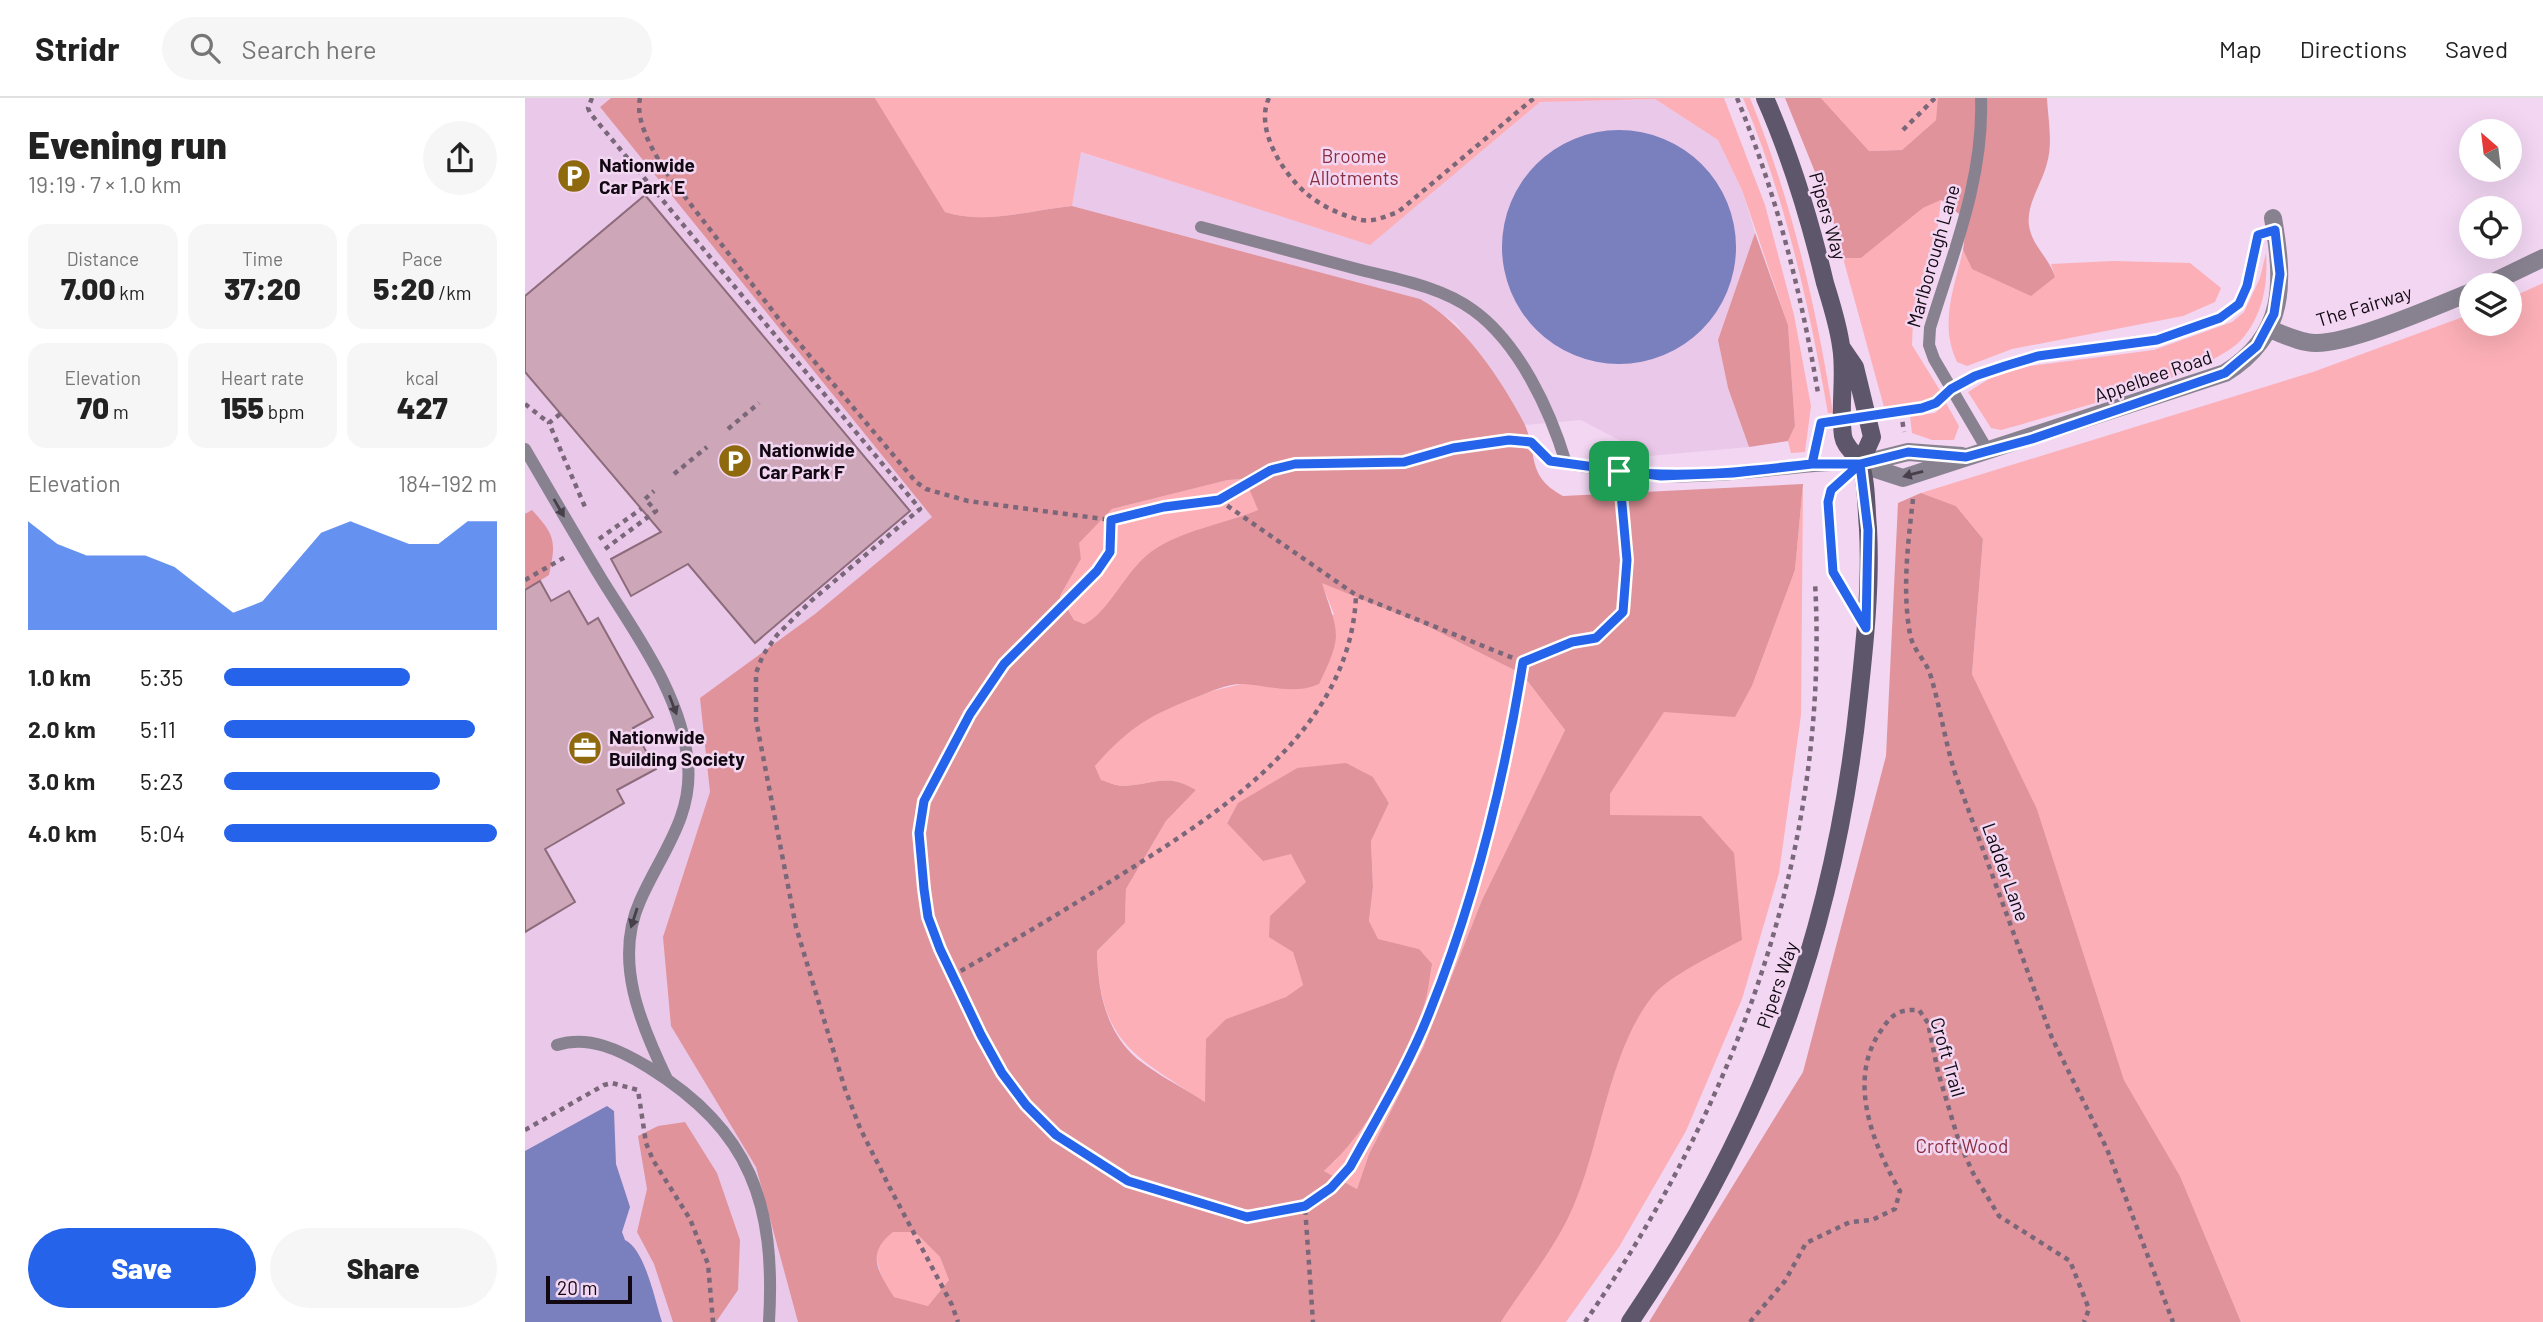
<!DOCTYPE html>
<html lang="en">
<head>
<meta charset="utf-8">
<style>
	:root { --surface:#fff; --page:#f6f6f6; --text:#222; --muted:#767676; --line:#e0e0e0; --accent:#2563eb }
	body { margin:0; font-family:Barlow,sans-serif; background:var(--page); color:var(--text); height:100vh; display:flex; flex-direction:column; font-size:26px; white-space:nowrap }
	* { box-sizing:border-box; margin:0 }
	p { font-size:23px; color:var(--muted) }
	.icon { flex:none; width:38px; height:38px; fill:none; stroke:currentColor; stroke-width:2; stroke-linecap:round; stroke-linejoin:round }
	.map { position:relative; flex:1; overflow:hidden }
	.panel { display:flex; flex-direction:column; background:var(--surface); width:525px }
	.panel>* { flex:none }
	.needle { width:46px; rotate:332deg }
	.tools { position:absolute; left:1934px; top:21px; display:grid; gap:14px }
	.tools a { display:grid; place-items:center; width:63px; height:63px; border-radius:50%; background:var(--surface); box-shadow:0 7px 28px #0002; font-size:35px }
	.scale { position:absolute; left:21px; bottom:18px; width:86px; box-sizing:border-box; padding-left:7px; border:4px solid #110811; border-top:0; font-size:19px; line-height:24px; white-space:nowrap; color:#110811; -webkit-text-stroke:5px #f2d6f2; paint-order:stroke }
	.pin { position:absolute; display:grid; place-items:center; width:60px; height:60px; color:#fff; margin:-30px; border-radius:14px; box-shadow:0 4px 10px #0006 }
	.round { display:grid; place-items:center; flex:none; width:74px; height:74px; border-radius:37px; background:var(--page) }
	.summary { display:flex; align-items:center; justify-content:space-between; height:119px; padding:0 28px }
	h1 { font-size:38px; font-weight:800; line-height:52px }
	.stats { display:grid; grid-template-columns:repeat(3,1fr); gap:10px; height:119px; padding:7px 28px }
	.stats div { display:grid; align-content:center; border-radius:18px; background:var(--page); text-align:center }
	.stats b { font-size:30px; font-weight:800 }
	.stats small { font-size:19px; font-weight:400 }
	.stats p { font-size:19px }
	.chart { height:196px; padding:14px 28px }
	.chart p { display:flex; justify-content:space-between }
	.chart svg { width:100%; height:126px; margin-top:7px; fill:var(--accent); opacity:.7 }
	.button { display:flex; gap:14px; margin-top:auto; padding:14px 28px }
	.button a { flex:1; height:80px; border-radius:42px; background:var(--accent); color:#fff; font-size:28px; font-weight:800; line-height:80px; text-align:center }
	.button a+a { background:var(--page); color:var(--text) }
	ul { padding:0 28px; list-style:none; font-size:23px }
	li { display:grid; grid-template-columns:112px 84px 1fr; align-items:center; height:52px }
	li i { height:18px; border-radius:9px; background:var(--accent) }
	header { display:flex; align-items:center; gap:42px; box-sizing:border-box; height:98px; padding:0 35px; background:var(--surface); border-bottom:2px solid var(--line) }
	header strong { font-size:33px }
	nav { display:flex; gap:38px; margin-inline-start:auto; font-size:24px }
	.search { width:490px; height:63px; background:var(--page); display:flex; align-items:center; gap:18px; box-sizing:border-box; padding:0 24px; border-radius:38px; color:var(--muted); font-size:26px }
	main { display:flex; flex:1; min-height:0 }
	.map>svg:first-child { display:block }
</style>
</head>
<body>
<header>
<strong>Stridr</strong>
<div class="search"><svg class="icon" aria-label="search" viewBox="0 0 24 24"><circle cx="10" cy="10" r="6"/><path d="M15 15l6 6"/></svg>Search here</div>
<nav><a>Map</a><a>Directions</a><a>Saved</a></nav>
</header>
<main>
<section class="panel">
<div class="summary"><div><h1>Evening run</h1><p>19:19 · 7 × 1.0 km</p></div><a class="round"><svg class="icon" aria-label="share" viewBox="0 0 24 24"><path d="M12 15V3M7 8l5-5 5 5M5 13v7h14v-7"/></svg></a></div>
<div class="stats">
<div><p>Distance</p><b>7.00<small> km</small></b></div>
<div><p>Time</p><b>37:20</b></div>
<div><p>Pace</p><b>5:20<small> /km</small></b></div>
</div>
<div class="stats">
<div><p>Elevation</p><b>70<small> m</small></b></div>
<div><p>Heart rate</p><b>155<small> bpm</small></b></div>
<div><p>kcal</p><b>427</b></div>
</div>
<div class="chart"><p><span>Elevation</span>184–192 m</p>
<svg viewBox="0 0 160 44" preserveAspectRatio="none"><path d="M0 44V6L10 14L20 18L30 18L40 18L50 22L60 30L70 38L80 34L90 22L100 10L110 6L120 10L130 14L140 14L150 6L160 6V44z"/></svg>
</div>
<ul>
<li><b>1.0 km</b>5:35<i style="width:68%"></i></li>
<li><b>2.0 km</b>5:11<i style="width:92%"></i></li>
<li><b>3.0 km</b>5:23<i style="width:79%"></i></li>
<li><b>4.0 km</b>5:04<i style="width:100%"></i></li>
</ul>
<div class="button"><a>Save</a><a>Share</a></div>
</section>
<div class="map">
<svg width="2018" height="1224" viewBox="0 0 2018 1224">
	<rect width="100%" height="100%" fill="#f2d6f2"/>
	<path fill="#eac8e9" d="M 0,0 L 86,0 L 75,9 L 407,419 L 392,434 L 444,1224 L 0,1224 Z
		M 1130,1 L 1193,42 L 1217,92 L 1230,135 L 1193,242 L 1203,290 L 1224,349 L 1124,358 L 1056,322 L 1000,327 L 931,225 L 895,201 L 547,108 L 555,54 L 845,146 L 1015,4 Z"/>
	<path fill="#fcafb6" d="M 350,0 L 1199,0 L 1240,107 L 1269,217 L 1286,308 L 1280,354 L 1266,355 L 1263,343 L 1270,328 L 1263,227 L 1217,92 L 1193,42 L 1130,1 L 1015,4 L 845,147 L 556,54 L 547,108 C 505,112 461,127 420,114 Z
		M 1218,0 L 1225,0 C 1266,101 1291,207 1308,315 L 1303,315 C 1284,208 1261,101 1218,0 Z
		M 1296,0 L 1413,0 L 1414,3 L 1411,22 L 1377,52 L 1344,53 Z
		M 1416,102 L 1409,159 L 1388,221 L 1387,247 L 1416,294 L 1404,303 L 1359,309 L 1318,160 L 1336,160 L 1398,110 Z
		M 1438,152 L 1447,171 L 1530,179 L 1526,166 L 1588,163 L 1665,165 L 1696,190 L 1690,204 L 1658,218 L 1487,251 L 1442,268 L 1432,264 C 1414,226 1429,191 1438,152 Z
		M 1741,155 C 1743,187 1738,216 1717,241 C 1686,277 1527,317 1476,332 L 1466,330 L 1443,294 L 1467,279 L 1505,268 L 1629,252 L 1707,224 L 1719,214 L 1735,180 Z
		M 2018,185 L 2018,1224 L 1716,1224 L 1655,1078 L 1599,982 L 1512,711 L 1447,576 L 1458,441 L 1431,408 L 1396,395 L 1788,274 L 1946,216 L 1946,226 L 1984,226 L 1985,200 Z
		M 1421,305 L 1434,328 L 1429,342 L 1407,342 L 1387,335 L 1385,318 L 1410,315 Z
		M 721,381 L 733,412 C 700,426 657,432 627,453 C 601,471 582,517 559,526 L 549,522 L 535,498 L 556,461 L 553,445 L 587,411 L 703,382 Z
		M 1278,386 L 1276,617 L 1254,775 L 1217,901 L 1161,1033 L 1094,1149 L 1041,1224 L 976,1224 C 1001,1185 1031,1150 1049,1107 C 1076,1043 1084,954 1127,899 C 1143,878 1193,855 1217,842 L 1084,717 L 1085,696 L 1139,613 L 1210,618 L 1227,588 L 1270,472 Z
		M 796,484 L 900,527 L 997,576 L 1040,632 L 957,802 L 898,950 L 844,1056 L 832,1091 L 799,1073 L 811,1062 L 894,851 L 852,841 L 844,823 L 848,789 L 846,743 L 864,705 L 848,679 L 772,670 L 713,706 L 702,724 L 766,755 L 782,784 L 745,818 L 768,854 L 778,887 L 761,899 L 701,921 L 680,1004 C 610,958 575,946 572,853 L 600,825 L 601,791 L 641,723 L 671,692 C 641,674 629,687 598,688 C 591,688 583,684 576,682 L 570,668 L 590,644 L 624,618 L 687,593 L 716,586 L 809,516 Z
		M 368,1134 L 390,1134 L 415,1159 L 424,1182 L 403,1208 L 369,1199 L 357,1180 L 350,1155 L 354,1145 Z"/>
	<path fill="#e0939a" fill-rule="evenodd" d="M 86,0 L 350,0 L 420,114 C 461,127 505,112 547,108 L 895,201 C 938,224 976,281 999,325 C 1014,357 1000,377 1038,398 L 1278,386 L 1270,472 L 1227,588 L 1210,619 L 1139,614 L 1085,696 L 1085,717 L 1176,718 L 1209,755 L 1217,842 C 1193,855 1143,878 1127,899 C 1084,954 1076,1044 1049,1107 C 1031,1150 1001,1185 976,1224 L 273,1224 L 231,1069 L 146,928 L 138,839 L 185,694 L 175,600 L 290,516 L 407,419 L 75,9 ZM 720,381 L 733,412 C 699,426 657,432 627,453 C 601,471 582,517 559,526 L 549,522 L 535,498 L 556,461 L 554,445 L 587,411 L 703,382 ZM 797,485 L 900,527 L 997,576 L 1040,632 L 957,802 L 898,950 L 844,1056 L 832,1091 L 799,1073 C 844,1033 877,969 897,913 C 903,899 904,881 907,866 L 894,851 L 853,841 L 844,823 L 848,789 L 846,743 L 864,705 L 848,679 L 821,665 L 772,670 L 713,705 L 702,725 L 738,763 L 766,756 L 781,784 L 745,818 L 744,839 L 768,854 L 778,887 L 761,899 L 701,921 L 681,941 L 680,1004 C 661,991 621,971 606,955 C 579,927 573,890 572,853 L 600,825 L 601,791 L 641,723 L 671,692 C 641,674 629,687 598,688 C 591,688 583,684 576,682 L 570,668 C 604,629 625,617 672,599 C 686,593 704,585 719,586 C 746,588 769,597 794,586 C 819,535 813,536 797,485 ZM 368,1134 L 390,1134 L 415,1159 L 424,1182 L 403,1208 L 369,1199 C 353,1173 340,1156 368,1134 Z
		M 1260,0 L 1296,0 L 1344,53 L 1377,52 L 1411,22 L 1413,0 L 1522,0 C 1523,20 1528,46 1522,65 C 1517,86 1501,106 1504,128 C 1508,150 1524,159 1530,179 L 1506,198 L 1447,171 L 1438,152 L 1442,122 L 1416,102 L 1398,110 L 1336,160 L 1318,160 L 1305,111 Z
		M 1230,135 L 1263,227 L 1270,328 L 1263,343 L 1224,349 L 1203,290 L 1193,242 Z
		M 1396,395 L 1431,408 L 1458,441 L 1447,576 L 1512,711 L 1599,982 L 1655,1078 L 1716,1224 L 1124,1224 L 1278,974 L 1361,658 L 1373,405 Z
		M 7,412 C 31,438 31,444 24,477 L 0,492 L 0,416 Z
		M 160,1024 L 192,1075 L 215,1142 L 213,1192 L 191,1224 L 148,1224 L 129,1166 L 112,1134 L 122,1091 L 113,1038 L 133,1028 Z"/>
	<path fill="#7a7fbd" d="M977 149a117 117 0 1 1 234 0a117 117 0 1 1-234 0Z
		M 82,1008 L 89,1013 L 91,1066 L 105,1109 L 97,1134 L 100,1142 C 120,1151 130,1203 137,1224 L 0,1224 L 0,1053 Z"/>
	<path fill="#cda7b8" stroke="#8d6b7b" stroke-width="2" d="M 120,97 L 385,413 L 230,545 L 163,466 L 106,498 L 86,461 L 136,434 L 0,274 L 0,198 Z
		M 15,483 L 26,503 L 44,493 L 63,526 L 73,520 L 128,619 L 108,630 L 131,671 L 92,692 L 99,705 L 20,751 L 50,804 L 0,834 L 0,492 Z"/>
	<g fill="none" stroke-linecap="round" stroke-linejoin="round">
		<path stroke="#7a687a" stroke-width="4.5" stroke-dasharray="5 5" stroke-linecap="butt" d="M 67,0 L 63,10 L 65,15 L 395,411 L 286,503 L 252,537 L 238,557 L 231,575 L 231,622 L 271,829 L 320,991 L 335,1030 L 365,1090 L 427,1207 L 433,1224
			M 115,0 C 110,24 128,52 140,73 L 257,225 L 391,384 L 401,391 L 443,403 L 586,422 L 639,409 L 694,402 L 746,372 L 770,366 L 879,364 L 928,350 L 984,342 L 1006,344 L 1012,350
			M 744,0 C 729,31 759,77 782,96 C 796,108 818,118 836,122 C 850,124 861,118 873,114 L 1009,0
			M 1212,0 C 1251,95 1276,193 1293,295
			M 1378,32 L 1410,0
			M 1444,282 L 1513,258 L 1632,242 L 1695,220 L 1714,206 L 1729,169
			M 0,306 L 24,325
			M 1376,314 L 1379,334
			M 35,316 L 24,325 L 60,409
			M 1362,316 L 1411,305
			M 203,331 L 234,305
			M 149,376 L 182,349
			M 1388,401 C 1383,445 1377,492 1385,536 C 1388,553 1402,563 1406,579 C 1416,612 1420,645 1431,678 L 1527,940 L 1582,1051 L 1648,1224
			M 694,402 L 831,497 L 998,564
			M 586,422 L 585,454 L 572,473 L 479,566 L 445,616 L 399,703 L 394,735 L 403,819 L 427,878 L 477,975 L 531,1037 L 603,1083 L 722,1119 L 780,1108 L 788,1224
			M 74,441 L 116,411
			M 80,451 L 131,413 L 120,401 L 129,393
			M 0,482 L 42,458
			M 427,878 C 481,847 534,816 586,783 C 691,717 826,635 831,497
			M 0,1032 L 79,987 L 87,985 L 113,992 L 121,1045 L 128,1062 L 165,1121 L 183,1166 L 188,1224
			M 780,1108 L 806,1090 L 825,1069 C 853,1018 884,967 905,913 C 950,801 979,683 998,564 L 1047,544 L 1071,540 L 1098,515 L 1102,462 L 1097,394
			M 1060,1224 C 1211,1006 1305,752 1290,484
			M 1225,1224 L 1260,1183 L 1281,1145 L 1325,1124 L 1347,1122 L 1370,1111 L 1375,1093 C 1348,1047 1322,983 1355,934 C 1366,917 1373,911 1394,912 L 1403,925 L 1413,974 L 1434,1044 L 1448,1075 L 1474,1118 L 1545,1163 L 1564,1211 L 1559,1224"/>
		<path stroke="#888290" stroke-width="12" d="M 1456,0 C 1459,80 1428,155 1405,230 L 1404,247 L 1409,261 L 1463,353
			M 676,129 C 728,143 780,157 832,171 C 871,181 915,188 948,212 C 994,245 1025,312 1041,365
			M 0,351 C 25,394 50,437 76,480 C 111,537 157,597 163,666 C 168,719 135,757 115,803 C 88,863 116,927 142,981
			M 1025,363 C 1062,369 1099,376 1137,378 C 1203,381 1269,366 1335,366
			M 1335,366 L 1306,392 L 1303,404 L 1308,473 L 1341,530
			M 32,947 C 64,937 95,952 123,969 C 226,1033 251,1106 244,1224"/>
		<path stroke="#888290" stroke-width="18" d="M 1962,187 L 2018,160
			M 1744,231 C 1758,236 1775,245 1790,245 C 1825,246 1911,208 1946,194
			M 1335,366 L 1378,380 L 1700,275 C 1762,237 1759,184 1748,120
			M 1335,366 L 1383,354 L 1437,358"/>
		<path stroke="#5e566a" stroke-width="18" d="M 1317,250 L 1330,269 L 1347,339 L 1335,366
			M 1105,1224 C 1238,1028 1310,834 1334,598 C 1340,543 1346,486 1343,430 C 1341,411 1342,383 1335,365 C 1331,355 1320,350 1318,338 C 1314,308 1321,277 1316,248 C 1313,226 1306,205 1300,185 C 1285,122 1266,59 1240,0"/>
	</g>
	<defs><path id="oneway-solid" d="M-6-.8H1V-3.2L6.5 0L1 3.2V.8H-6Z" transform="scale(1.75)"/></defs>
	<g fill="#473f4a">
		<use href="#oneway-solid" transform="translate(1388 376) rotate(165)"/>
		<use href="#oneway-solid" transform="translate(34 410) rotate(60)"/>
		<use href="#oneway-solid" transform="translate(148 607) rotate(69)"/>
		<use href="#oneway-solid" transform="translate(109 820) rotate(108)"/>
	</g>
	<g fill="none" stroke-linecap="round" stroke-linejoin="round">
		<g stroke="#fff" stroke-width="14">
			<path id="route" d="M 1094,373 L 1102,462 L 1098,514 L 1071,540 L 1047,544 L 998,564 C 979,683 950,801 905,913 C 884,967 853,1018 825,1069 L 806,1090 L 780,1108 L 722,1119 L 603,1083 L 531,1037 L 501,1007 L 477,975 L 456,937 L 415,851 L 403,819 L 399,791 L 394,735 L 399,703 L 445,616 L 479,566 L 572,473 L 585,454 L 586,422 L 639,409 L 694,402 L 746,372 L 770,366 L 879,364 L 928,350 L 984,342 L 1006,344 L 1025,363 L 1136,378 L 1208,375 L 1287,366 L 1335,366 L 1343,432 L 1341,530 L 1308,474 L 1303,404 L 1306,392 L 1335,366 L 1383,354 L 1441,359 L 1507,341 L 1700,275 L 1732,248 L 1749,216 L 1755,176 L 1750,132 L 1733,137 L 1722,188 L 1714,206 L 1695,220 L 1632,242 L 1513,258 L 1480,268 L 1450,278 L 1426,291 L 1411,305 L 1397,310 L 1296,325 L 1287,366 C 1222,373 1159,381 1094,373"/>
		</g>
		<use href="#route" stroke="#2563eb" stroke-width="9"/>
	</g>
	<defs>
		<g id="parking-disc" transform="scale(1.75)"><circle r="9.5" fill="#8f690e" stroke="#f2d6f2"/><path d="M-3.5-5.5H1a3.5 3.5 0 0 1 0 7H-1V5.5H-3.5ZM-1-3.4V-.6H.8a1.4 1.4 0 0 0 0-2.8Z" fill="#fff"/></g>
		<g id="office-disc" transform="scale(1.75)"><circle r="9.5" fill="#8f690e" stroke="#f2d6f2"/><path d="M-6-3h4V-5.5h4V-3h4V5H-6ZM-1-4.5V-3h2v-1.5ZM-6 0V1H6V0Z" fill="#fff"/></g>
	</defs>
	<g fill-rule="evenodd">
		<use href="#parking-disc" x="49" y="78"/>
		<use href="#parking-disc" x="210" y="363"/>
		<use href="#office-disc" x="60" y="650"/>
	</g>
	<g text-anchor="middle" stroke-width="5" stroke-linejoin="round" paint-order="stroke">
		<g font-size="19" fill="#8a2f40" stroke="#f2d6f2">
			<text x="829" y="65">Broome<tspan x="829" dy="22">Allotments</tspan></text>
			<text x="1437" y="1055">Croft Wood</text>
		</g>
		<g font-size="19" font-weight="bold" fill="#110811" stroke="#f2d6f2" text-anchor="start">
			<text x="74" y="74">Nationwide<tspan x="74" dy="22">Car Park E</tspan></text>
			<text x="234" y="359">Nationwide<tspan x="234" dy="22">Car Park F</tspan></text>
			<text x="84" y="646">Nationwide<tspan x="84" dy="22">Building Society</tspan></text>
		</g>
		<g font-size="19" fill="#110811" stroke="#f2d6f2">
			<text transform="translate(1303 118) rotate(74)" y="7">Pipers Way</text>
			<text transform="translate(1408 158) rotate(-74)" y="7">Marlborough Lane</text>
			<text transform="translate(1839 208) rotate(-17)" y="7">The Fairway</text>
			<text transform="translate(1628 278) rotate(-19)" y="7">Appelbee Road</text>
			<text transform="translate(1481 774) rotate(70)" y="7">Ladder Lane</text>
			<text transform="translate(1252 887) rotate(-71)" y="7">Pipers Way</text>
			<text transform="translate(1423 959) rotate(74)" y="7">Croft Trail</text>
		</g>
	</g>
</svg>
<div class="tools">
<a><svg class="needle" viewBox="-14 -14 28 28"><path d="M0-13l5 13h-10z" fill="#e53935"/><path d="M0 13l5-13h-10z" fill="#767676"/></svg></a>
<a><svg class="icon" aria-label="locate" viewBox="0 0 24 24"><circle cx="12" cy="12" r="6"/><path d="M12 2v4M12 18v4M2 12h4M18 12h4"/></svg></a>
<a><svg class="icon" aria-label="layers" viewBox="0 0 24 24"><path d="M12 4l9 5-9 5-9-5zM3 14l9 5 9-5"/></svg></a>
</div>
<div class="scale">20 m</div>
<div class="pin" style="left:1094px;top:373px;background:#1e9e55"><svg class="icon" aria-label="arrive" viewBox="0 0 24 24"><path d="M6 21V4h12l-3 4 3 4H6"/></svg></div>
</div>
</main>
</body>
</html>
